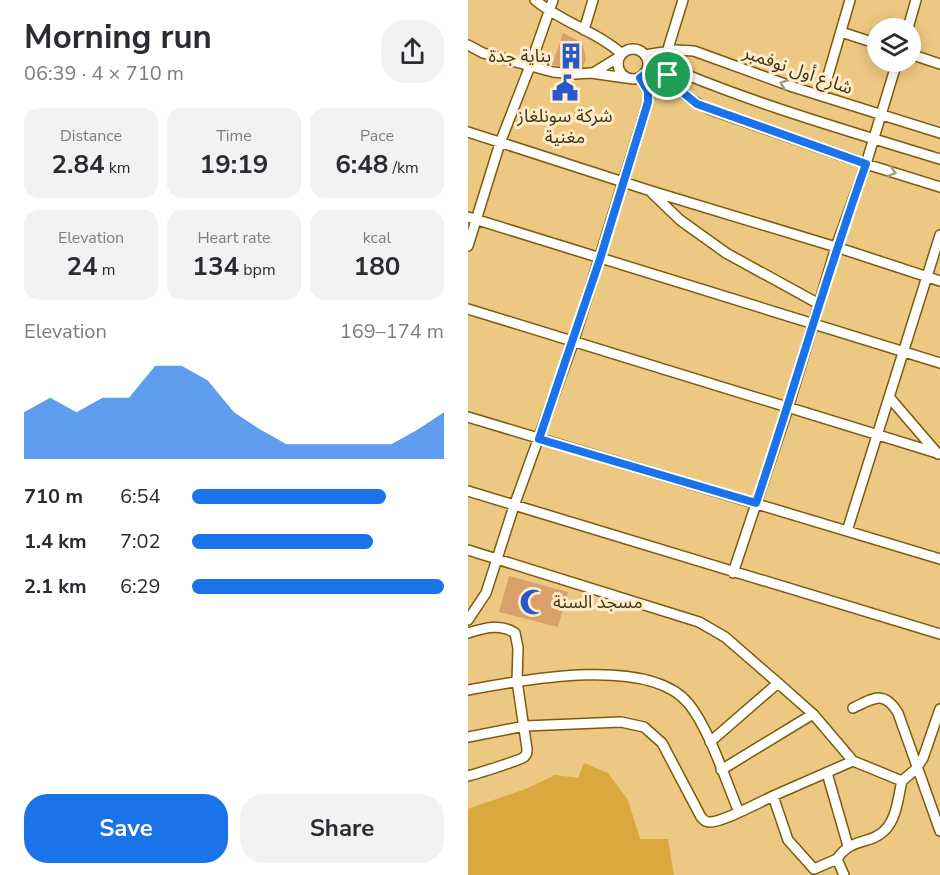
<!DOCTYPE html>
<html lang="en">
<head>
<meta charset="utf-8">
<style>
	:root { --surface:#fff; --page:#f2f2f3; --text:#2b2b33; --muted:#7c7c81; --accent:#1a73e8 }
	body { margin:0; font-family:"Nunito Sans","Noto Sans Arabic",sans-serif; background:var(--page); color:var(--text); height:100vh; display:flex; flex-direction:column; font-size:22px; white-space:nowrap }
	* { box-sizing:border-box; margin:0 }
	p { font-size:20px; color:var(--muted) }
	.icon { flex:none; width:33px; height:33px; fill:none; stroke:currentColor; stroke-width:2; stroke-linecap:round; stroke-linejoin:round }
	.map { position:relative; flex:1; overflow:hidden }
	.panel { display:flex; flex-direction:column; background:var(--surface); width:468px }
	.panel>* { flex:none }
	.buttons { position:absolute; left:399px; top:18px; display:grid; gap:12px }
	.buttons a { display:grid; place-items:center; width:54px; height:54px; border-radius:50%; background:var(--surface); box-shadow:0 3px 15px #0003; font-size:30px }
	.pin { position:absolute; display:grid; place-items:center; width:51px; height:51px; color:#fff; margin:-26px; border:3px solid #fff; border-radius:50%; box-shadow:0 2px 6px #0007 }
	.round { display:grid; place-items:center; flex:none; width:63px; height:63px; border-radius:24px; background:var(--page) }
	.head { display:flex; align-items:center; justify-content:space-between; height:102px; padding:0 24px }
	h1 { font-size:33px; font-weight:700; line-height:45px }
	.metrics { display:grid; grid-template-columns:repeat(3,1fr); gap:9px; height:102px; padding:6px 24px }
	.metrics div { display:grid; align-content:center; border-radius:15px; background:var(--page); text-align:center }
	.metrics b { font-size:26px; font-weight:700 }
	.metrics small { font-size:16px; font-weight:400 }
	.metrics p { font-size:16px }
	.chart { height:168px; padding:12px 24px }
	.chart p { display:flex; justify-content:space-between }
	.chart svg { width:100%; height:108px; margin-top:6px; fill:var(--accent); opacity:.7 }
	.button { display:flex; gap:12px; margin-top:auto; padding:12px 24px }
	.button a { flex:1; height:69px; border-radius:24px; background:var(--accent); color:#fff; font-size:24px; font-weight:700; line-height:69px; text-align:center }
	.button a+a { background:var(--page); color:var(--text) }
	ul { padding:0 24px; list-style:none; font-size:20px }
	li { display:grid; grid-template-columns:96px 72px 1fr; align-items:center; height:45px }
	li i { height:15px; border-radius:8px; background:var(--accent) }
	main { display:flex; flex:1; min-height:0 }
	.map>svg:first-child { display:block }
</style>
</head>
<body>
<main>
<section class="panel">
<div class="head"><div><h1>Morning run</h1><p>06:39 · 4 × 710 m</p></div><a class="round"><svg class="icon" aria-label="share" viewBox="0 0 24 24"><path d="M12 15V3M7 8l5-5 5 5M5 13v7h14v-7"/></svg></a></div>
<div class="metrics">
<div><p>Distance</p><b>2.84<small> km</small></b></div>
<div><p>Time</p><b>19:19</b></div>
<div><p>Pace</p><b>6:48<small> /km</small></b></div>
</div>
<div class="metrics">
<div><p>Elevation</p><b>24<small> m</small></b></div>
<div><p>Heart rate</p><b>134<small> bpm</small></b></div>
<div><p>kcal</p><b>180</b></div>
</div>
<div class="chart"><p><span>Elevation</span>169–174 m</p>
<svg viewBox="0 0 160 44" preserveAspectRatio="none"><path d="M0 44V25L10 19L20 25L30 19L40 19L50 6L60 6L70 12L80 25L90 32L100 38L110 38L120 38L130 38L140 38L150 32L160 25V44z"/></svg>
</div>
<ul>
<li><b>710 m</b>6:54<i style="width:77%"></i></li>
<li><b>1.4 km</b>7:02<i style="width:72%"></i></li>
<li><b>2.1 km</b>6:29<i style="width:100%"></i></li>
</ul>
<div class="button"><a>Save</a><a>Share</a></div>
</section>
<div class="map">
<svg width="472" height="875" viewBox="0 0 472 875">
	<rect width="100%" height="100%" fill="#edc882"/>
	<path fill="#daa83e" d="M 116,763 L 140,773 L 160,800 L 172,839 L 200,839 L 206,875 L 0,875 L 0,809 L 60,788 L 87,775 L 110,778 Z"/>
	<path fill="#d9a06b" d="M 95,33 L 109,40 L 115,46 L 118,59 L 115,67 L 84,65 Z
		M 41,576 L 100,592 L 90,627 L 31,612 Z"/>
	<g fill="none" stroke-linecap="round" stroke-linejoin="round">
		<g stroke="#7c5c0c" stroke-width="12">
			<path id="minor" d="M 67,0 C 93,22 128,31 154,54
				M 440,28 L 448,0
				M 116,30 L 125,0
				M 373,32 L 410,44
				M 0,45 L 15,53 L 85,72 L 107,74 L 123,73 L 158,78
				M150 64a15 15 0 1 1 30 0a15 15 0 1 1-30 0Z
				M 199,52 L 215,0
				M 442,54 L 472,64
				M 177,55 L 208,50 L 226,51 L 325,87 L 472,133
				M 179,58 C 273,100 373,129 472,159
				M 125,73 L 151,57
				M 176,75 L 205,75
				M 200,75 C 211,92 223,101 241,109 L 398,164 L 472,187
				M 354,96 L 382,0
				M 0,132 L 183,191 L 368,247 L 472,281
				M 184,193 L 212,220 L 258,253 L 351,304
				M 0,217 L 472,363
				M 0,246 L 32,143 L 62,66 L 85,0
				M 0,309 L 472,454
				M 421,397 L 470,454
				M 0,417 L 472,559
				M 0,491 L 472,634
				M 379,531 L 472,235
				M 0,550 L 231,622 L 257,637 L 310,683 L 345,714 L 385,761 L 434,781
				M 265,573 L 320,408 L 368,247 L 398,164 L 429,62
				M 0,620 L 18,593 L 46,506 L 105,343 L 180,102 L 180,91 L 172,78
				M 0,633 C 16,628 32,623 47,633 L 50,648 L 49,681 L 59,749 C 59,753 59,754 56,757 C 53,760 8,774 0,776
				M 0,690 C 54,680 182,655 221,704 C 242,731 257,779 271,812
				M 385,708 C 406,698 416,690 430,713 L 472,831
				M 0,737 L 57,726 L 153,722 L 176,727 L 194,743 L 233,817 C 236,820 237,822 241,822 C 253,823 292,802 305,796
				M 242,742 L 310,683
				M 253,770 L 345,714
				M 359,773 L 380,846
				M 434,781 L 448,769 L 455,758 L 472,709
				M 369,859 L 346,869 L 320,840 L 305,796 L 385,761
				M 376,875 L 369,859 C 383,837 403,845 417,830 C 429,818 430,797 434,781"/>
		</g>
		<use href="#minor" stroke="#fff" stroke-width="9"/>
	</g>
	<defs><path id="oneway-chevron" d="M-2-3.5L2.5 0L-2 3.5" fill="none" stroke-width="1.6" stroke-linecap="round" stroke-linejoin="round" transform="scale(1.5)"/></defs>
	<g stroke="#a19a8b">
		<use href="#oneway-chevron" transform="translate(316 84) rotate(-160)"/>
		<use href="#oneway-chevron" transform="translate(424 172) rotate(18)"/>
	</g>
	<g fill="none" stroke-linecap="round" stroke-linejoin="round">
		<g stroke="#fff" stroke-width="12">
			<path id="route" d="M 176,75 L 200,75 L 208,87 L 229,104 L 398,164 C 358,276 326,390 288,503 L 71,439 L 132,259 L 180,102 L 180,91 L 172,78 Z"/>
		</g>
		<use href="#route" stroke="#1a73e8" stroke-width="8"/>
	</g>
	<defs>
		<g id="building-bare" transform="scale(2.07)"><path d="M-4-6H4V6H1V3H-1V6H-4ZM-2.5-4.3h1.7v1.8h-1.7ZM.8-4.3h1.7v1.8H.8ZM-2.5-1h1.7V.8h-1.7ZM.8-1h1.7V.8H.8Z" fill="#275ac8" stroke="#ffecca" stroke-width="2.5" paint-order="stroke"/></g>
		<g id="civic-bare" transform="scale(2.07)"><path d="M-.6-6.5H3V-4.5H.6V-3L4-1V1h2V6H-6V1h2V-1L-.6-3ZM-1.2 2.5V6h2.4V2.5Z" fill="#275ac8" stroke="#ffecca" stroke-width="2.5" paint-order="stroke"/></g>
		<g id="mosque-bare" transform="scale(2.07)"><path d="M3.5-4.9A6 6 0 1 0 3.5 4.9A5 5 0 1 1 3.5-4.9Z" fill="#275ac8" stroke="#ffecca" stroke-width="2.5" paint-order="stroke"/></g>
	</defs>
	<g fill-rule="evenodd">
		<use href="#building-bare" x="103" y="56"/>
		<use href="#civic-bare" x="97" y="88"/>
		<use href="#mosque-bare" x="65" y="602"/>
	</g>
	<g text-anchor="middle" stroke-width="6" stroke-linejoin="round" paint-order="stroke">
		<g font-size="18" fill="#433417" stroke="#ffecca" text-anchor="end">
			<text x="83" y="62">بناية جدة</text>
			<text x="97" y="122" text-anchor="middle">شركة سونلغاز<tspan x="97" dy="21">مغنية</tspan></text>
			<text x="85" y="608" text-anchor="start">مسجد السنة</text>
		</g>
		<g font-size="18" fill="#433417" stroke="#ffecca">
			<text transform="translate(330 70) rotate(19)" y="6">شارع أول نوفمبر</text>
		</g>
	</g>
</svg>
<div class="buttons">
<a><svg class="icon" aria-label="layers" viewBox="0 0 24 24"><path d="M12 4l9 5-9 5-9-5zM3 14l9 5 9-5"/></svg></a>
</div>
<div class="pin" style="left:200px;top:75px;background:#1e9e55"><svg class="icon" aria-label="arrive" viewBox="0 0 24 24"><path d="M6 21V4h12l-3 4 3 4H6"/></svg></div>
</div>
</main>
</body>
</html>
